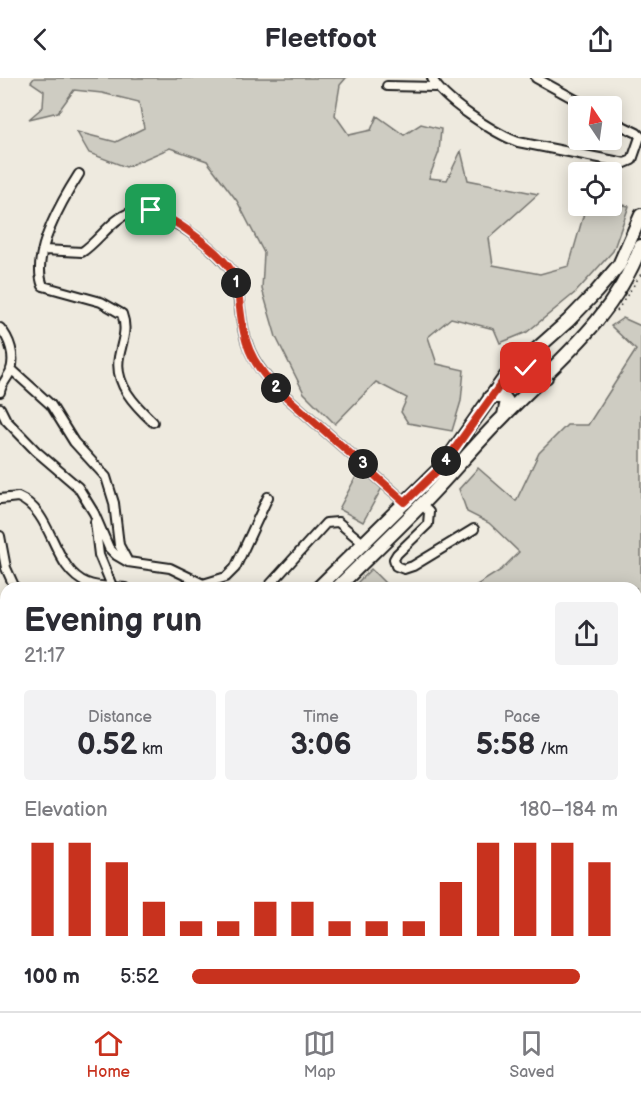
<!DOCTYPE html>
<html lang="en">
<head>
<meta charset="utf-8">
<style>
	:root { --surface:#fff; --page:#f2f2f3; --text:#2b2b33; --muted:#7c7c81; --line:#e1e1e2; --accent:#c8321e }
	body { margin:0; font-family:"Balsamiq Sans",sans-serif; background:var(--page); color:var(--text); height:100vh; display:flex; flex-direction:column; font-size:22px; white-space:nowrap }
	* { box-sizing:border-box; margin:0 }
	p { font-size:20px; color:var(--muted) }
	.icon { flex:none; width:33px; height:33px; fill:none; stroke:currentColor; stroke-width:2; stroke-linecap:round; stroke-linejoin:round }
	.map { position:relative; flex:1; overflow:hidden }
	.panel { position:absolute; left:0px; top:504px; width:642px; height:429px; display:flex; flex-direction:column; background:var(--surface); border-radius:18px 18px 0 0; box-shadow:0 3px 15px #0003 }
	.panel>* { flex:none }
	.needle { width:39px; rotate:347deg }
	.buttons { position:absolute; left:568px; top:18px; display:grid; gap:12px }
	.buttons a { display:grid; place-items:center; width:54px; height:54px; border-radius:6px; background:var(--surface); box-shadow:0 3px 15px #0003; font-size:30px }
	.pin { position:absolute; display:grid; place-items:center; width:51px; height:51px; color:#fff; margin:-26px; border-radius:12px; box-shadow:0 3px 9px #0006 }
	.km { position:absolute; width:30px; height:30px; margin:-15px; border-radius:50%; background:#222; color:#fff; font-size:16px; line-height:30px; text-align:center }
	.round { display:grid; place-items:center; flex:none; width:63px; height:63px; border-radius:6px; background:var(--page) }
	.overview { display:flex; align-items:center; justify-content:space-between; height:102px; padding:0 24px }
	h1 { font-size:33px; font-weight:800; line-height:45px }
	.figures { display:grid; grid-template-columns:repeat(3,1fr); gap:9px; height:102px; padding:6px 24px }
	.figures div { display:grid; align-content:center; border-radius:6px; background:var(--page); text-align:center }
	.figures b { font-size:30px; font-weight:800 }
	.figures small { font-size:16px; font-weight:400 }
	.figures p { font-size:16px }
	.chart { height:168px; padding:12px 24px }
	.chart p { display:flex; justify-content:space-between }
	.chart svg { width:100%; height:108px; margin-top:6px; stroke:var(--accent); stroke-width:6 }
	ul { padding:0 24px; list-style:none; font-size:20px }
	li { display:grid; grid-template-columns:96px 72px 1fr; align-items:center; height:45px }
	li i { height:15px; border-radius:8px; background:var(--accent) }
	header { display:flex; justify-content:space-between; align-items:center; height:78px; padding:0 24px; background:var(--surface); font-size:27px; font-weight:800 }
	.menu { display:flex; justify-content:space-around; align-items:center; height:84px; border-top:2px solid var(--line); background:var(--surface); font-size:16px; color:var(--muted) }
	.menu a { display:grid; justify-items:center; gap:3px }
	.menu .on { color:var(--accent) }
	.map>svg:first-child { display:block }
</style>
</head>
<body>
<header><svg class="icon" aria-label="back" viewBox="0 0 24 24"><path d="M15 5l-7 7 7 7"/></svg>Fleetfoot<svg class="icon" aria-label="share" viewBox="0 0 24 24"><path d="M12 15V3M7 8l5-5 5 5M5 13v7h14v-7"/></svg></header>
<div class="map">
<svg width="641" height="933" viewBox="0 0 641 933">
	<rect width="100%" height="100%" fill="#eeeadf"/>
	<filter id="ink" filterUnits="userSpaceOnUse"><feTurbulence type="fractalNoise" baseFrequency=".0167" numOctaves="2"/><feDisplacementMap in="SourceGraphic" scale="12" xChannelSelector="R" yChannelSelector="G"/><feConvolveMatrix kernelMatrix="1 2 1 2 8 2 1 2 1" color-interpolation-filters="sRGB"/></filter>
	<g filter="url(#ink)">
		<path fill="#ceccc2" stroke="#75746f" stroke-width="1.5" d="M 34,0 L 346,0 L 340,7 L 335,37 L 349,57 L 371,52 L 377,38 L 404,57 L 421,46 L 441,51 L 439,74 L 429,100 L 447,102 L 461,73 L 468,102 L 538,116 L 489,160 L 493,187 L 540,196 L 569,188 L 586,128 L 612,128 L 612,125 L 629,128 L 613,173 L 576,214 L 527,254 L 500,265 L 494,251 L 451,240 L 428,259 L 437,286 L 464,292 L 461,323 L 452,353 L 408,345 L 401,334 L 407,320 L 376,304 L 335,346 L 304,315 L 276,259 L 262,211 L 264,175 L 237,123 L 207,83 L 170,70 L 126,89 L 89,75 L 77,54 L 116,64 L 144,50 L 139,24 L 102,15 L 74,12 L 58,34 L 29,41 L 43,29 L 44,13 L 31,4 Z
			M 623,240 L 641,248 L 641,933 L 489,933 L 482,927 L 636,927 L 636,510 L 472,510 L 501,492 L 519,474 L 489,445 L 467,434 L 459,411 L 478,390 L 516,423 L 539,375 L 567,347 L 588,347 L 636,272 L 611,248 Z
			M 359,393 L 384,406 L 363,444 L 339,431 Z
			M 371,491 L 390,510 L 352,510 Z
			M 0,656 L 6,656 L 6,768 L 3,769 L 2,784 L 0,784 Z"/>
		<g fill="none" stroke-linecap="round" stroke-linejoin="round">
			<g stroke="#1c1c1c" stroke-width="8">
				<path id="service" d="M 0,631 L 6,636"/>
			</g>
			<g stroke="#1c1c1c" stroke-width="12">
				<path id="minor" d="M 432,0 C 442,22 496,56 518,64 L 625,85 L 632,82 L 640,59
					M 536,0 L 587,28
					M 387,8 L 437,9
					M 612,43 L 637,55 L 641,59
					M 79,96 C 63,121 30,177 43,208 L 101,224 L 122,236 C 128,252 122,263 119,279 C 114,306 135,327 153,344
					M 44,172 L 82,174 C 99,163 112,140 132,134 C 159,125 224,175 235,199 C 239,209 238,221 240,231 C 244,266 251,282 274,308 L 405,424
					M 0,250 C 10,261 15,278 11,292 C 8,300 1,306 0,314
					M 11,291 L 51,327 L 74,364 L 106,399 L 114,425 L 119,467 L 128,484
					M 0,330 L 6,342 L 36,373 L 78,409 L 94,435 L 109,470 L 116,477 L 128,484 L 170,490 L 203,506 L 226,499 L 235,490 L 268,419
					M 0,421 L 18,419 C 54,434 52,491 87,505 C 98,510 113,508 125,510
					M 422,427 L 429,434 L 428,446 L 397,476 L 394,481 L 396,488 L 404,491 L 413,488 L 474,451
					M 95,444 L 99,477 L 112,508
					M 0,458 L 6,490 L 15,510
					M 267,510 L 326,445 L 338,444 L 363,465
					M 0,801 L 6,799
					M 0,867 L 2,858
					M 41,927 L 42,933
					M 132,927 L 147,933
					M 189,927 L 195,933
					M 328,927 L 334,933
					M 288,933 L 291,927
					M 468,933 L 470,927"/>
			</g>
			<g stroke="#1c1c1c" stroke-width="16">
				<path id="primary" d="M 527,281 L 526,294 L 529,298 L 546,299
					M 490,319 L 504,319 L 507,323 L 504,337
					M 318,510 L 443,387 L 505,299 L 568,243 L 596,214 L 619,187 L 641,137
					M 337,510 C 365,482 394,455 421,427 C 449,399 474,368 502,340 C 557,283 611,245 641,168
					M 0,641 L 6,641
					M 0,651 L 6,650"/>
			</g>
			<path stroke="#1c1c1c" stroke-width="1.5" stroke-dasharray="1.5 4.5" stroke-linecap="butt" d="M 617,233 L 641,196"/>
			<use href="#service" stroke="#fbf7ec" stroke-width="4"/>
			<use href="#minor" stroke="#fbf7ec" stroke-width="8"/>
			<use href="#primary" stroke="#fbf7ec" stroke-width="12"/>
		</g>
		<path fill="#9f9d96" stroke="#1c1c1c" stroke-width="1.5" d="M 0,596 L 5,608 L 0,611 Z"/>
		<path fill="#b9b6af" stroke="#1c1c1c" stroke-width="1.5" d="M 0,596 L 3,602 L 0,604 Z"/>
	</g>
	<g fill="none" stroke-linecap="round" stroke-linejoin="round" filter="url(#ink)">
		<g stroke="#fff" stroke-width="12">
			<path id="route" d="M 151,132 C 174,140 228,178 236,202 C 238,211 239,220 240,230 C 244,265 250,282 274,308 L 405,424 L 443,387 L 506,299 L 527,281 L 526,290"/>
		</g>
		<use href="#route" stroke="#c8321e" stroke-width="8"/>
	</g>
</svg>
<div class="buttons">
<a><svg class="needle" viewBox="-14 -14 28 28"><path d="M0-13l5 13h-10z" fill="#e53935"/><path d="M0 13l5-13h-10z" fill="#7c7c81"/></svg></a>
<a><svg class="icon" aria-label="locate" viewBox="0 0 24 24"><circle cx="12" cy="12" r="6"/><path d="M12 2v4M12 18v4M2 12h4M18 12h4"/></svg></a>
</div>
<div class="pin" style="left:151px;top:132px;background:#1e9e55"><svg class="icon" aria-label="arrive" viewBox="0 0 24 24"><path d="M6 21V4h12l-3 4 3 4H6"/></svg></div>
<div class="pin" style="left:526px;top:290px;background:#d93025"><svg class="icon" aria-label="check" viewBox="0 0 24 24"><path d="M5 12l5 5 9-10"/></svg></div>
<b class="km" style="left:236px;top:205px">1</b>
<b class="km" style="left:276px;top:310px">2</b>
<b class="km" style="left:363px;top:386px">3</b>
<b class="km" style="left:446px;top:383px">4</b>
<section class="panel">
<div class="overview"><div><h1>Evening run</h1><p>21:17</p></div><a class="round"><svg class="icon" aria-label="share" viewBox="0 0 24 24"><path d="M12 15V3M7 8l5-5 5 5M5 13v7h14v-7"/></svg></a></div>
<div class="figures">
<div><p>Distance</p><b>0.52<small> km</small></b></div>
<div><p>Time</p><b>3:06</b></div>
<div><p>Pace</p><b>5:58<small> /km</small></b></div>
</div>
<div class="chart"><p><span>Elevation</span>180–184 m</p>
<svg viewBox="0 0 160 44" preserveAspectRatio="none"><path d="M5 44V6M15 44V6M25 44V14M35 44V30M45 44V38M55 44V38M65 44V30M75 44V30M85 44V38M95 44V38M105 44V38M115 44V22M125 44V6M135 44V6M145 44V6M155 44V14"/></svg>
</div>
<ul>
<li><b>100 m</b>5:52<i style="width:91%"></i></li>
</ul>
</section>
</div>
<nav class="menu">
<a class="on"><svg class="icon" aria-label="home" viewBox="0 0 24 24"><path d="M3 11l9-7 9 7M6 9v11h12V9"/></svg>Home</a>
<a><svg class="icon" aria-label="map" viewBox="0 0 24 24"><path d="M3 6l6-2 6 2 6-2v14l-6 2-6-2-6 2zM9 4v14M15 6v14"/></svg>Map</a>
<a><svg class="icon" aria-label="saved" viewBox="0 0 24 24"><path d="M7 4h10v16l-5-4-5 4z"/></svg>Saved</a>
</nav>
</body>
</html>
